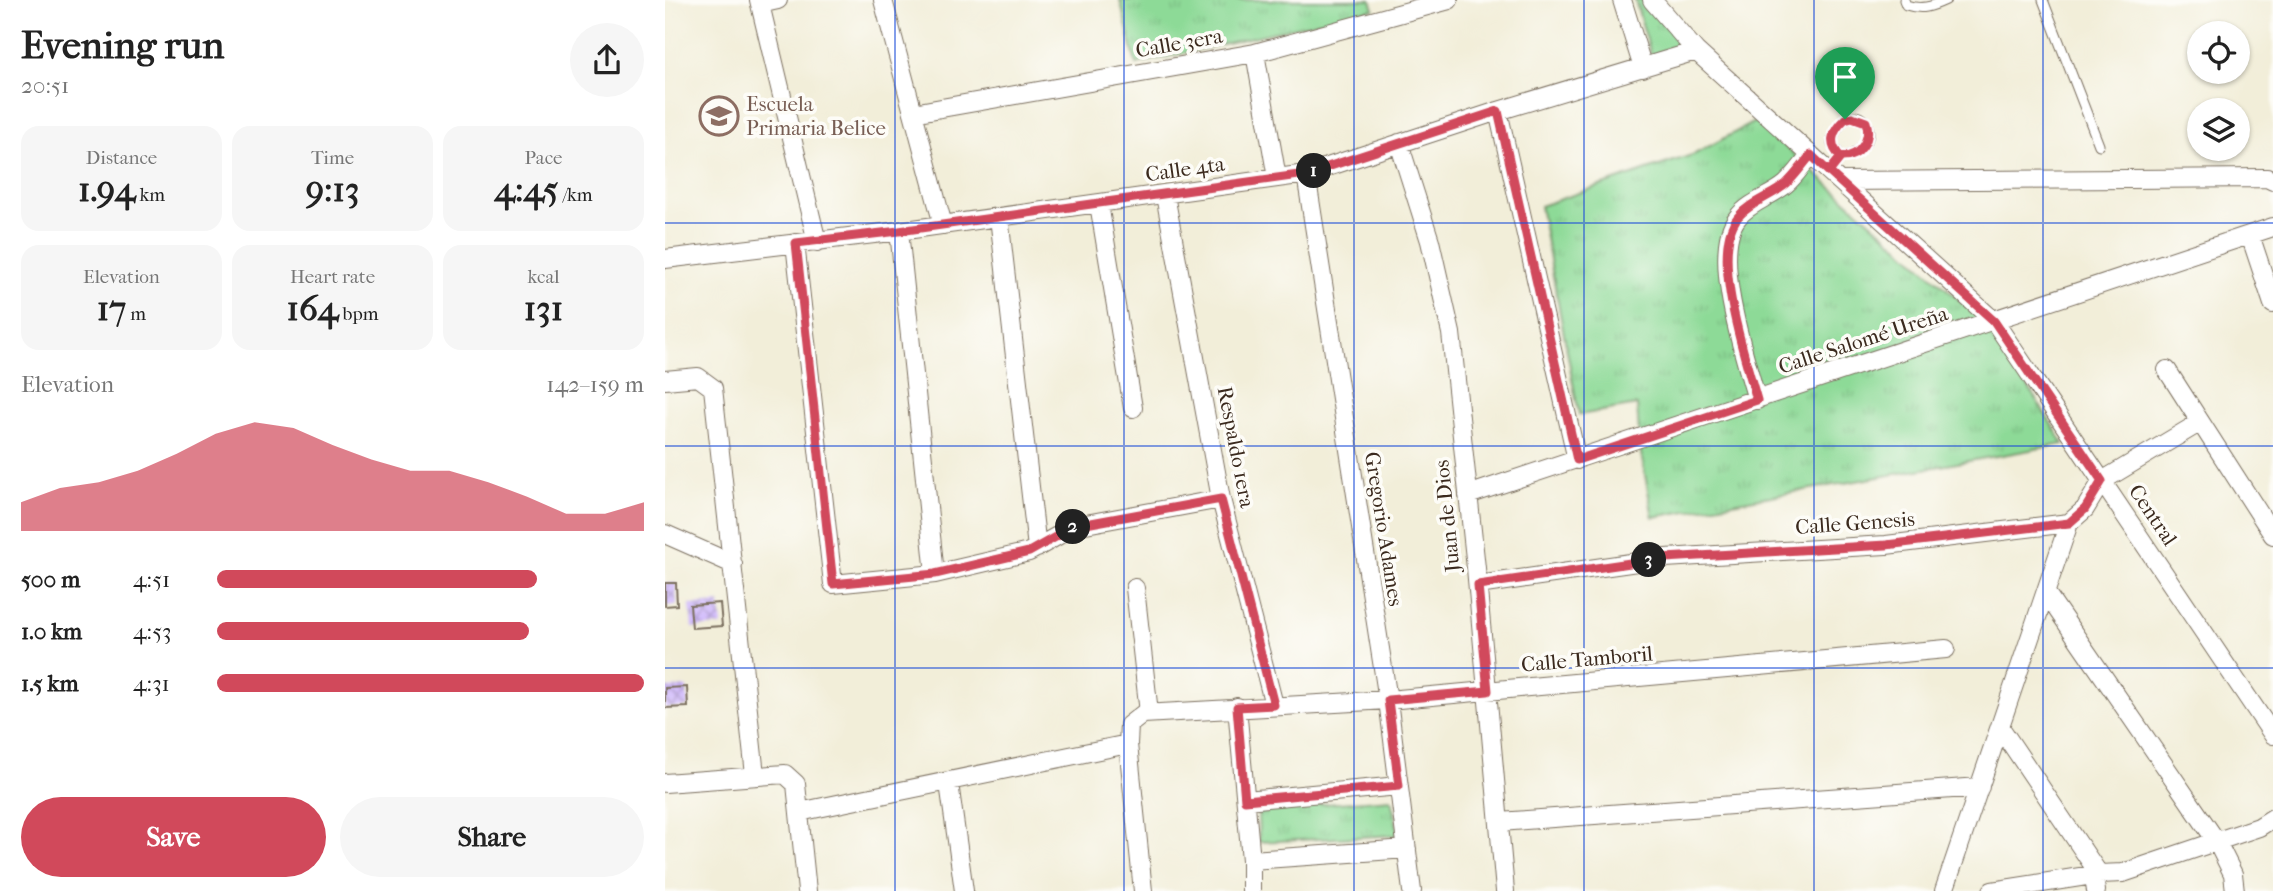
<!DOCTYPE html>
<html lang="en">
<head>
<meta charset="utf-8">
<style>
	:root { --surface:#fff; --page:#f6f6f6; --text:#222; --muted:#767676; --accent:#d1495b }
	body { margin:0; font-family:"IM FELL French Canon",serif; background:var(--page); color:var(--text); height:100vh; display:flex; flex-direction:column; font-size:26px; white-space:nowrap }
	* { box-sizing:border-box; margin:0 }
	p { font-size:23px; color:var(--muted) }
	.icon { flex:none; width:38px; height:38px; fill:none; stroke:currentColor; stroke-width:2; stroke-linecap:round; stroke-linejoin:round }
	.map { position:relative; flex:1; overflow:hidden }
	.panel { display:flex; flex-direction:column; background:var(--surface); width:665px }
	.panel>* { flex:none }
	.fabs { position:absolute; left:1522px; top:21px; display:grid; gap:14px }
	.fabs a { display:grid; place-items:center; width:63px; height:63px; border-radius:50%; background:var(--surface); box-shadow:0 2px 5px #0004; font-size:35px }
	.pin { position:absolute; display:grid; place-items:center; width:60px; height:60px; color:#fff; margin:-72px -30px; border-radius:50% 50% 50% 0; rotate:-45deg; box-shadow:0 0 7px #0007 }
	.pin .icon { rotate:45deg }
	.km { position:absolute; width:35px; height:35px; margin:-18px; border-radius:50%; background:#222; color:#fff; font-size:19px; line-height:35px; text-align:center }
	.round { display:grid; place-items:center; flex:none; width:74px; height:74px; border-radius:37px; background:var(--page) }
	.headline { display:flex; align-items:center; justify-content:space-between; height:119px; padding:0 21px }
	h1 { font-size:38px; font-weight:800; line-height:52px }
	.metrics { display:grid; grid-template-columns:repeat(3,1fr); gap:10px; height:119px; padding:7px 21px }
	.metrics div { display:grid; align-content:center; border-radius:18px; background:var(--page); text-align:center }
	.metrics b { font-size:35px; font-weight:800 }
	.metrics small { font-size:19px; font-weight:400 }
	.metrics p { font-size:19px }
	.chart { height:196px; padding:14px 21px }
	.chart p { display:flex; justify-content:space-between }
	.chart svg { width:100%; height:126px; margin-top:7px; fill:var(--accent); opacity:.7 }
	.action { display:flex; gap:14px; margin-top:auto; padding:14px 21px }
	.action a { flex:1; height:80px; border-radius:42px; background:var(--accent); color:#fff; font-size:28px; font-weight:800; line-height:80px; text-align:center }
	.action a+a { background:var(--page); color:var(--text) }
	ul { padding:0 21px; list-style:none; font-size:23px }
	li { display:grid; grid-template-columns:112px 84px 1fr; align-items:center; height:52px }
	li i { height:18px; border-radius:9px; background:var(--accent) }
	main { display:flex; flex:1; min-height:0 }
	.map>svg:first-child { display:block }
</style>
</head>
<body>
<main>
<section class="panel">
<div class="headline"><div><h1>Evening run</h1><p>20:51</p></div><a class="round"><svg class="icon" aria-label="share" viewBox="0 0 24 24"><path d="M12 15V3M7 8l5-5 5 5M5 13v7h14v-7"/></svg></a></div>
<div class="metrics">
<div><p>Distance</p><b>1.94<small> km</small></b></div>
<div><p>Time</p><b>9:13</b></div>
<div><p>Pace</p><b>4:45<small> /km</small></b></div>
</div>
<div class="metrics">
<div><p>Elevation</p><b>17<small> m</small></b></div>
<div><p>Heart rate</p><b>164<small> bpm</small></b></div>
<div><p>kcal</p><b>131</b></div>
</div>
<div class="chart"><p><span>Elevation</span>142–159 m</p>
<svg viewBox="0 0 160 44" preserveAspectRatio="none"><path d="M0 44V34L10 29L20 27L30 23L40 17L50 10L60 6L70 8L80 14L90 19L100 23L110 23L120 27L130 32L140 38L150 38L160 34V44z"/></svg>
</div>
<ul>
<li><b>500 m</b>4:51<i style="width:75%"></i></li>
<li><b>1.0 km</b>4:53<i style="width:73%"></i></li>
<li><b>1.5 km</b>4:31<i style="width:100%"></i></li>
</ul>
<div class="action"><a>Save</a><a>Share</a></div>
</section>
<div class="map">
<svg width="1608" height="891" viewBox="0 0 1608 891">
	<defs>
		<pattern id="grass-tufts" width="24" height="20" patternUnits="userSpaceOnUse" patternTransform="scale(1.75)"><rect width="24" height="20" fill="#8dda97"/><path d="M3 7l-1-3M5 7V3M7 7l1-3M15 17l-1-3M17 17v-4M19 17l1-3" fill="none" stroke="#7bbb82"/></pattern>
		<pattern id="building-cross-hatch" width="8" height="8" patternUnits="userSpaceOnUse" patternTransform="scale(1.75)"><rect width="8" height="8" fill="#ceb6fc"/><path d="M0 0l8 8M0 8l8-8" fill="none" stroke="#a894cb"/></pattern>
	</defs>
	<rect width="100%" height="100%" fill="#fdfcf7"/>
	<filter id="ink" filterUnits="userSpaceOnUse"><feTurbulence type="fractalNoise" baseFrequency=".0143" numOctaves="2"/><feDisplacementMap in="SourceGraphic" scale="14" xChannelSelector="R" yChannelSelector="G"/><feConvolveMatrix kernelMatrix="1 2 1 2 8 2 1 2 1" color-interpolation-filters="sRGB"/></filter>
	<filter id="wash" filterUnits="userSpaceOnUse"><feTurbulence type="fractalNoise" baseFrequency=".00686" numOctaves="4" result="noise"/><feDisplacementMap in="SourceGraphic" scale="28" xChannelSelector="R" yChannelSelector="G"/><feGaussianBlur stdDeviation="1.57" result="paint"/><feColorMatrix in="noise" values="0 0 0 0 0 0 0 0 0 0 0 0 0 0 0 0 0 1.4 0 .05"/><feComposite in="paint" operator="in"/></filter>
	<g filter="url(#wash)">
		<rect width="100%" height="100%" fill="#f2eed9"/>
		<path fill="url(#grass-tufts)" stroke="#64825a" stroke-width="2" d="M 455,0 L 706,0 L 709,9 L 471,64 Z
			M 970,0 L 980,0 L 1022,48 L 988,61 Z
			M 1091,121 L 1326,328 L 1399,444 L 988,517 L 975,448 L 972,405 L 914,415 L 875,206 L 1030,154 Z
			M 726,799 L 734,835 L 594,842 L 593,809 Z"/>
		<g id="blocks">
			<path fill="url(#building-cross-hatch)" d="M 0,583 L 11,583 L 12,605 L 0,606 Z
				M 55,603 L 57,626 L 27,628 L 25,605 Z
				M 22,687 L 23,707 L 0,708 L 0,688 Z"/>
		</g>
	</g>
	<g filter="url(#ink)">
		<use href="#blocks" fill-opacity="0" stroke="#7b6f5f" stroke-width="2"/>
		<g fill="none" stroke-linecap="round" stroke-linejoin="round">
			<g stroke="#7b6f5f" stroke-width="11">
				<path id="service" d="M 1239,0 L 1241,5 C 1257,10 1266,7 1281,0
					M 1378,0 L 1434,145
					M 1164,172 L 1176,157 C 1191,157 1213,138 1200,122 C 1186,104 1167,131 1167,144 L 1176,157"/>
			</g>
			<g stroke="#7b6f5f" stroke-width="20">
				<path id="minor" d="M 94,0 L 152,242
					M 218,0 L 278,225
					M 957,0 L 978,68
					M 987,0 L 1031,51 L 1329,321 L 1608,735
					M 95,4 L 113,0
					M 590,53 L 612,178
					M 833,111 L 912,460
					M 248,113 L 590,53 L 784,0
					M 734,143 L 765,241 L 786,333 L 811,568 L 840,891
					M 641,174 L 723,700 L 747,891
					M 1175,181 L 1602,178 L 1608,181
					M 500,195 L 556,499 L 609,705
					M 434,204 L 468,408
					M 334,217 L 372,548
					M 234,231 L 270,574
					M 1585,235 L 1608,304
					M 130,243 L 168,584 L 270,574 L 364,552 L 410,526 L 556,499
					M 0,259 L 234,231 L 641,174 L 833,111 L 1031,51
					M 1502,370 L 1608,535
					M 0,380 L 33,377 L 48,388 L 90,775
					M 1092,400 C 1081,360 1044,252 1073,217 C 1085,202 1107,196 1121,184 C 1130,176 1138,164 1146,155
					M 803,495 L 1608,227
					M 0,534 L 68,564
					M 813,585 L 1000,558 L 1221,545 L 1404,523 L 1420,509 L 1437,481 L 1534,423
					M 470,588 L 484,713
					M 1381,593 L 1552,842 L 1568,874 L 1570,891
					M 572,707 L 586,860 L 586,891
					M 1335,727 L 1434,874 L 1430,884 L 1431,891
					M 0,783 L 120,774 L 131,784 L 142,891
					M 284,783 L 299,891
					M 581,800 L 734,786
					M 134,812 L 463,744
					M 835,822 L 1315,787
					M 586,860 L 742,849
					M 478,891 L 463,744 L 464,725 L 478,714 L 723,700 L 1281,649
					M 1279,891 L 1404,523
					M 1327,891 L 1434,874 L 1458,873 L 1594,827 L 1608,818"/>
			</g>
			<use href="#service" stroke="#fff" stroke-width="9"/>
			<use href="#minor" stroke="#fff" stroke-width="18"/>
		</g>
	</g>
	<g fill="none" stroke-linecap="round" stroke-linejoin="round" filter="url(#ink)">
		<g stroke="#fff" stroke-width="14">
			<path id="route" d="M 1180,119 C 1167,131 1162,144 1176,157 L 1164,172 L 1146,155 C 1138,164 1130,176 1121,184 C 1107,196 1085,202 1073,217 C 1044,252 1081,360 1092,400 L 912,460 L 833,111 L 641,174 L 234,231 L 131,243 L 168,584 L 270,574 L 364,552 L 410,526 L 556,499 L 609,705 L 572,707 L 580,800 L 734,786 L 723,700 L 823,691 L 813,585 L 1000,558 L 1221,545 L 1404,523 L 1420,509 L 1437,481 L 1329,321 L 1164,172 L 1176,157 C 1194,158 1207,140 1201,122 L 1187,117 L 1180,119"/>
		</g>
		<use href="#route" stroke="#d1495b" stroke-width="9"/>
	</g>
	<path fill="none" stroke="#1d4ed8" stroke-width="2" stroke-opacity="0.55" d="M 230,0 L 230,891M 459,0 L 459,891M 689,0 L 689,891M 919,0 L 919,891M 1149,0 L 1149,891M 1378,0 L 1378,891M 0,223 L 1608,223M 0,446 L 1608,446M 0,668 L 1608,668"/>
	<defs>
		<g id="school-ring" transform="scale(2.0125)"><circle r="9.5" fill="#fdfcf7" stroke="#8d6e63" stroke-width="1.5"/><path d="M0-5L7-2L0 1L-7-2ZM-4 1L0 2.5L4 1V4Q0 6-4 4Z" fill="#8d6e63"/></g>
	</defs>
	<g fill-rule="evenodd">
		<use href="#school-ring" x="54" y="116"/>
	</g>
	<g text-anchor="middle" stroke-width="7" stroke-linejoin="round" paint-order="stroke">
		<g font-size="21" fill="#3b2a1e" stroke="#fdfcf7">
			<text transform="translate(514 43) rotate(-10)" y="7">Calle 3era</text>
			<text transform="translate(520 169) rotate(-8)" y="7">Calle 4ta</text>
			<text transform="translate(1198 340) rotate(-18)" y="7">Calle Salomé Ureña</text>
			<text transform="translate(571 447) rotate(79)" y="7">Respaldo 1era</text>
			<text transform="translate(1488 515) rotate(56)" y="7">Central</text>
			<text transform="translate(782 516) rotate(-96)" y="7">Juan de Dios</text>
			<text transform="translate(1190 523) rotate(-4)" y="7">Calle Genesis</text>
			<text transform="translate(719 529) rotate(81)" y="7">Gregorio Adames</text>
			<text transform="translate(922 659) rotate(-5)" y="7">Calle Tamboril</text>
		</g>
		<g font-size="21" fill="#785e54" stroke="#fdfcf7" text-anchor="start">
			<text x="81" y="111">Escuela<tspan x="81" dy="24">Primaria Belice</tspan></text>
		</g>
	</g>
</svg>
<div class="fabs">
<a><svg class="icon" aria-label="locate" viewBox="0 0 24 24"><circle cx="12" cy="12" r="6"/><path d="M12 2v4M12 18v4M2 12h4M18 12h4"/></svg></a>
<a><svg class="icon" aria-label="layers" viewBox="0 0 24 24"><path d="M12 4l9 5-9 5-9-5zM3 14l9 5 9-5"/></svg></a>
</div>
<div class="pin" style="left:1180px;top:119px;background:#1e9e55"><svg class="icon" aria-label="arrive" viewBox="0 0 24 24"><path d="M6 21V4h12l-3 4 3 4H6"/></svg></div>
<b class="km" style="left:649px;top:171px">1</b>
<b class="km" style="left:408px;top:527px">2</b>
<b class="km" style="left:984px;top:560px">3</b>
</div>
</main>
</body>
</html>
